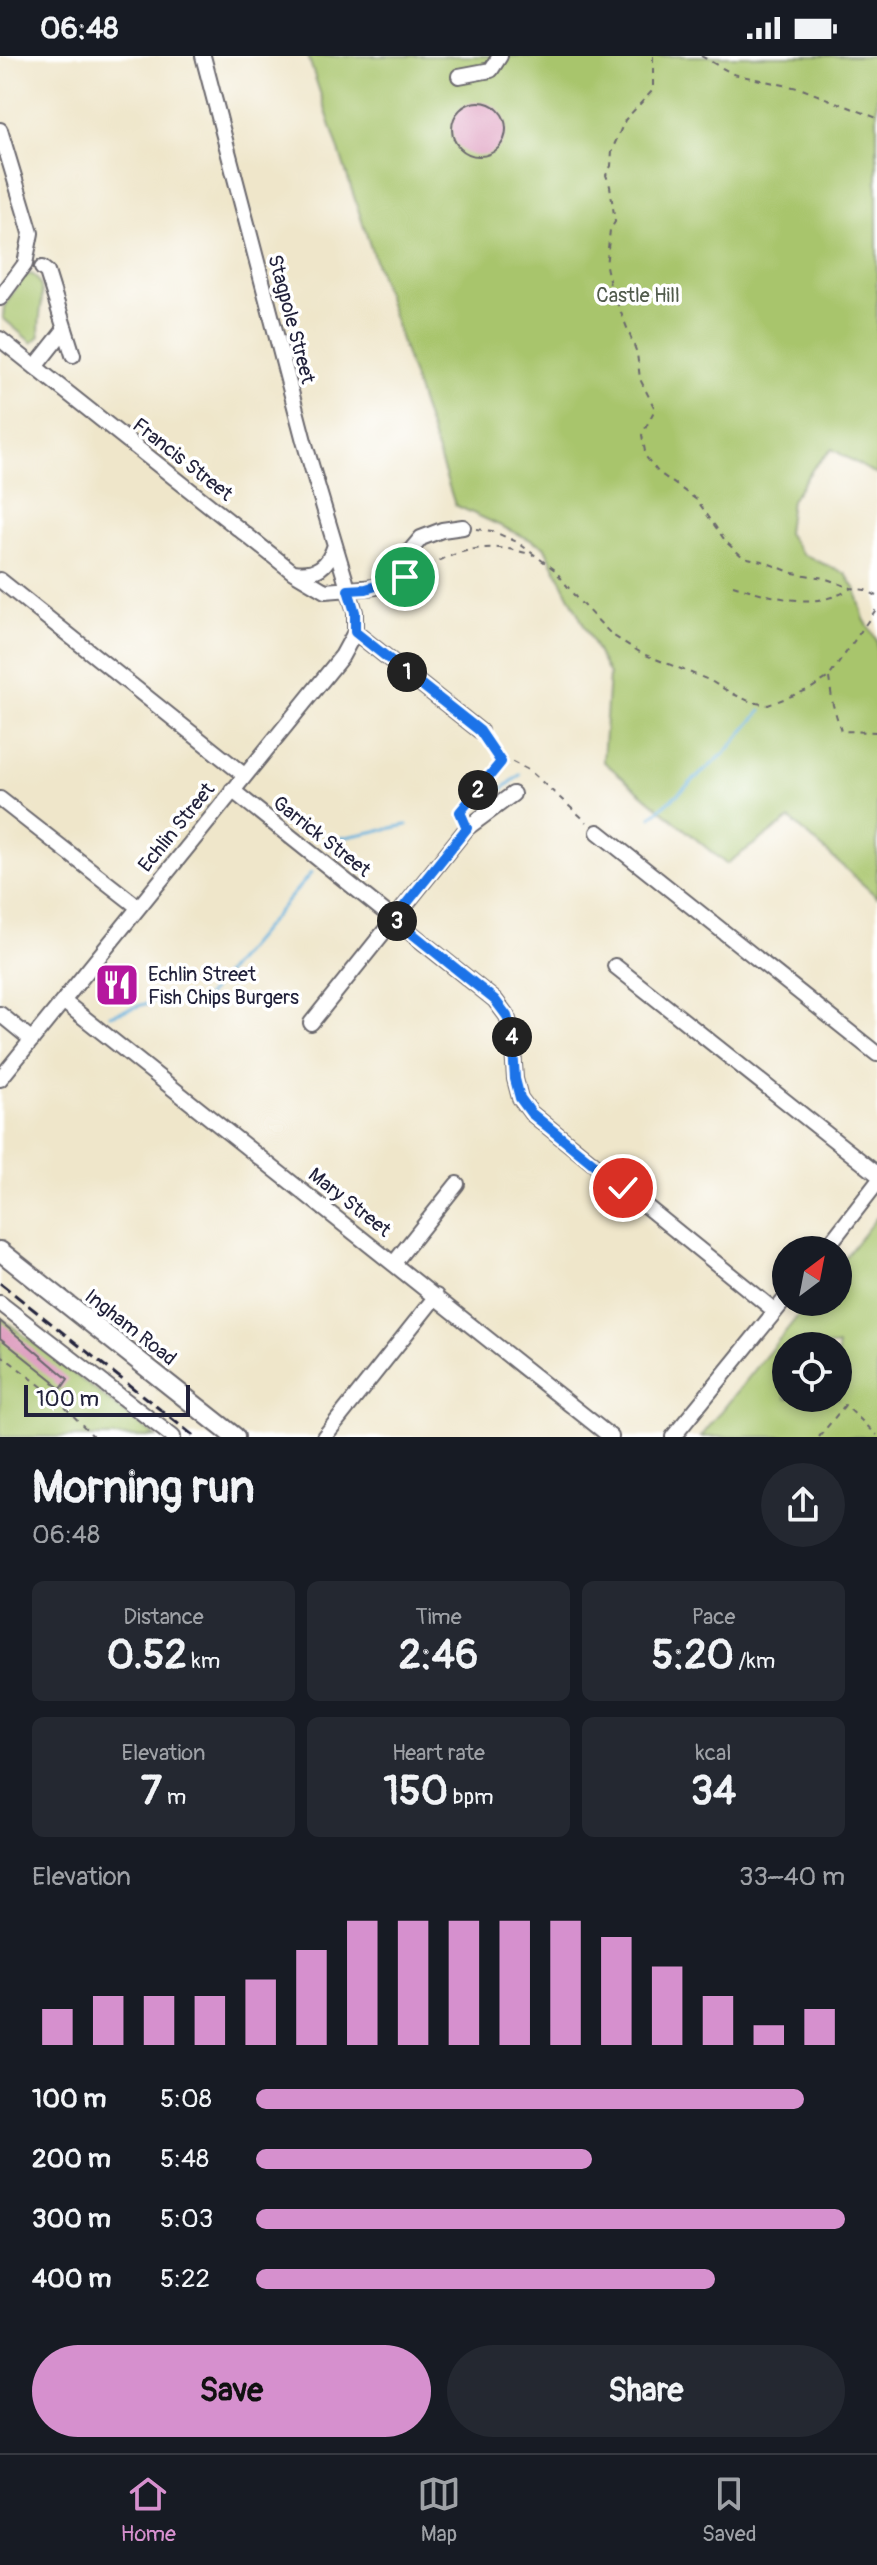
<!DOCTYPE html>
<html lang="en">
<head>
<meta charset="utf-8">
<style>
	:root { --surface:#171b24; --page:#242831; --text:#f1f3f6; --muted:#9ea1a6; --line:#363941; --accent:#d690ce }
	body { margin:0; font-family:Pangolin,sans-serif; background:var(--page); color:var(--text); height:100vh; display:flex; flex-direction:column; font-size:30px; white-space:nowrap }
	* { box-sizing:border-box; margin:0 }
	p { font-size:26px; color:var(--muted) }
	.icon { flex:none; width:44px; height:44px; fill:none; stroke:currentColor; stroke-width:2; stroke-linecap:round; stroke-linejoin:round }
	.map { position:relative; height:1381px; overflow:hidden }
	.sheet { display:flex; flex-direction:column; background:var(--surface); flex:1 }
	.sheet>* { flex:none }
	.needle { width:52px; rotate:32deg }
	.buttons { position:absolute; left:772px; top:1180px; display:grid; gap:16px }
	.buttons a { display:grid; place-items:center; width:80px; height:80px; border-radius:50%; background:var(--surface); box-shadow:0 4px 12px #0003; font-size:40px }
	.scale { position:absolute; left:24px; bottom:20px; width:166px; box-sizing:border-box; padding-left:8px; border:4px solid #22223b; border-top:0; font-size:22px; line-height:28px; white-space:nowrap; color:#22223b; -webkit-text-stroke:6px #fff; paint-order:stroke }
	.pin { position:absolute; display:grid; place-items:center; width:68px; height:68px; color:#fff; margin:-34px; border:4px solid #fff; border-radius:50%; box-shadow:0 2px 8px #0007 }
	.km { position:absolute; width:40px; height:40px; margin:-20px; border-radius:50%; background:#222; color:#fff; font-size:22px; line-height:40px; text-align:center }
	.round { display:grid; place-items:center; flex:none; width:84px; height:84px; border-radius:42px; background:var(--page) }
	.head { display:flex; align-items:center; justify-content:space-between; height:136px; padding:0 32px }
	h1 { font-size:44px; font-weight:700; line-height:60px }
	.stats { display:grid; grid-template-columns:repeat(3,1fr); gap:12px; height:136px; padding:8px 32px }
	.stats div { display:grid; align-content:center; border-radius:12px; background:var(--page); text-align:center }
	.stats b { font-size:40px; font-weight:700 }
	.stats small { font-size:22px; font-weight:400 }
	.stats p { font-size:22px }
	.chart { height:224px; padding:16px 32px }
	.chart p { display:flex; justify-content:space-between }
	.chart svg { width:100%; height:144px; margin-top:8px; stroke:var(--accent); stroke-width:6 }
	.action { display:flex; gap:16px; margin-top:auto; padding:16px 32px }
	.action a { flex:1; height:92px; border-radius:48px; background:var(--accent); color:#111; font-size:32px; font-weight:700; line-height:92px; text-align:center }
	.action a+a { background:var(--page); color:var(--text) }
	ul { padding:0 32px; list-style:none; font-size:26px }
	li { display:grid; grid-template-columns:128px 96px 1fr; align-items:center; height:60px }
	li i { height:20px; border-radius:10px; background:var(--accent) }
	.status { display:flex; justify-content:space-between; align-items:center; height:56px; padding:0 40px; background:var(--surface); direction:ltr }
	.status svg { height:22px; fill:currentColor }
	.dock { display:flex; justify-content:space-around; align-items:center; height:112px; border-top:2px solid var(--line); background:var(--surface); font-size:22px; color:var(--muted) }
	.dock a { display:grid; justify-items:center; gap:4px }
	.dock .selected { color:var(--accent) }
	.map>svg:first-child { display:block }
</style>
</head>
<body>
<div class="status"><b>06:48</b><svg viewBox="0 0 49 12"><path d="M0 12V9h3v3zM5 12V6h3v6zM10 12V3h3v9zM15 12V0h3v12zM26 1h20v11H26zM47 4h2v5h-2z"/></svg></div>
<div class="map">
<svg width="877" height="1381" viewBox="0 0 877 1381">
	<rect width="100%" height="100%" fill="#fff"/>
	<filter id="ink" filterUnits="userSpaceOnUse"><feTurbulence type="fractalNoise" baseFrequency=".0125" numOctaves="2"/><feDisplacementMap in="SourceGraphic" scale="16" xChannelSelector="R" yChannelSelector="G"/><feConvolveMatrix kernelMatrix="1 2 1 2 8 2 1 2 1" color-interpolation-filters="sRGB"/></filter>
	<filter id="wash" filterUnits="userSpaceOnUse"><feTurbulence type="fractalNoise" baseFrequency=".006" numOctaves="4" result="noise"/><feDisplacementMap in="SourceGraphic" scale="32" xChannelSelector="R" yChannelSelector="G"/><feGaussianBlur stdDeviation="1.8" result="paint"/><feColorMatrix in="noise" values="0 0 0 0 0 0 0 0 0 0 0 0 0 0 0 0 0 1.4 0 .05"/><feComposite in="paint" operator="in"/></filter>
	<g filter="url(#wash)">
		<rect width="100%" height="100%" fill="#efe6ca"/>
		<path fill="#a8c56c" stroke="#657454" stroke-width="2" fill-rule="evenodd" d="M 308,0 L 877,0 L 877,419 L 832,393 L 814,411 L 791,444 L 787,477 L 802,498 L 846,518 L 856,534 L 864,563 L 877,585 L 877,841 L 790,763 L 726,808 L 603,705 L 609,619 L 544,490 L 455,449 Z
			M 32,218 C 52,233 35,260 40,280 L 32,287 L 3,262 L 4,251 L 23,220 Z
			M 877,1161 L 877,1381 L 701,1381 L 809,1246 L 838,1246 L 838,1210 ZM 838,1290 L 838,1342 L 786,1342 L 786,1290 Z
			M 0,1261 L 156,1381 L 0,1381 Z"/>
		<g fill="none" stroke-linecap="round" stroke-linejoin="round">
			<path stroke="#62afdb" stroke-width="3" d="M 463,758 L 483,748 L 520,719
				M 651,761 L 726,696 L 761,655
				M 333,792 L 341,782 L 407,769
				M 110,959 L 154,945 L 200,948 L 311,817"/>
		</g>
		<g id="blocks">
			<path fill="#d98fb6" d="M452 73a27 27 0 1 1 54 0a27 27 0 1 1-54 0Z
				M 0,1265 L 68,1323 L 61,1333 L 53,1327 L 54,1325 L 0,1282 Z"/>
		</g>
	</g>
	<g filter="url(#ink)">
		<use href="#blocks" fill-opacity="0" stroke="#6a676d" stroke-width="2"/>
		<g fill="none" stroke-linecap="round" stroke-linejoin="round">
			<g stroke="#6a676d" stroke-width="18">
				<path id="minor" d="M 459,20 L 491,14 L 500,0
					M 0,74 L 31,177 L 25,208 L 0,242
					M 42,212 L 47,216 L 73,299
					M 0,283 L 293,516 L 325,535 L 376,531 L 389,520 L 421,482 L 442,474 L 463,471
					M 35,311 L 65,273
					M 294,516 C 316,519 328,511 335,489
					M 0,524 L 244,719
					M 355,576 L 480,675
					M 232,734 L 495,944 L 507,960 L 512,978 L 515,1023 L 520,1042 L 531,1057 L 775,1255
					M 0,743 L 138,851
					M 598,776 L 877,998
					M 615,910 L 877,1118
					M 63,945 L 611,1381
					M 0,958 L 32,984
					M 311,967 L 467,772 L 513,738
					M 0,1023 L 342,600 L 355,576 L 355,556 L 304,385 L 203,0
					M 825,1194 L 877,1127
					M 394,1207 L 457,1128
					M 0,1247 L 173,1381
					M 324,1381 L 436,1240
					M 673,1381 L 786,1242"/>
			</g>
			<g stroke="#6a676d" stroke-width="22">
				<path id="major" d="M 0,1195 L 235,1381"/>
			</g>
			<path stroke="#6a676d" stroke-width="2" stroke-dasharray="6 6" stroke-linecap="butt" d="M 653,0 L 653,34 L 625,64 L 612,94 L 611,110 L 606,119 L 610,130 L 615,166 L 610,174 L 606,210 L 610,229 L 637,297 L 640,323 L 655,353 L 642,379 L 646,401 L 658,416 L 697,444 L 726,486 L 743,501 L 762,505 L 793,517 L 824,522 L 851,532
				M 701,0 L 733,18 L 802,33 L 877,62
				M 476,473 L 492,475 L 517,486 L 555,514 L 577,543 L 612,579 L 643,598 L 709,624 L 731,637 L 751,646 L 768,649 L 810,633 L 829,621 L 877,552
				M 406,520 C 456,497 478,482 533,499
				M 733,529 C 769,540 816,556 851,532 L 865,534 L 877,540
				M 829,622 L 833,649 L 841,675 L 877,676
				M 487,686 L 501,706 L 509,704 L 530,715 L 587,766
				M 461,759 L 500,707
				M 0,1298 L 55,1341 L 94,1381
				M 819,1381 L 845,1349 L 877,1379"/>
			<use href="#minor" stroke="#fff" stroke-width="14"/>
			<use href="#major" stroke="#fff" stroke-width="18"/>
			<path stroke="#22223b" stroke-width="3" stroke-dasharray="12 6" stroke-linecap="butt" d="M 0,1227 L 195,1381"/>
		</g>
	</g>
	<g fill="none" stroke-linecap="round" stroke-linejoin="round" filter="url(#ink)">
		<g stroke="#fff" stroke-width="16">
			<path id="route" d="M 405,521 L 366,533 L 348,534 L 355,556 L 355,576 L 480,675 L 501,706 L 460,756 L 467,772 L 394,863 L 495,944 L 507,960 L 512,978 L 515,1023 L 520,1042 L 531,1057 L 623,1132"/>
		</g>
		<use href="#route" stroke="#1a73e8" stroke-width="10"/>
	</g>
	<defs>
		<g id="restaurant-square" transform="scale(2.3)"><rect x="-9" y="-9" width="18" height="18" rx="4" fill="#b5179e" stroke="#fff"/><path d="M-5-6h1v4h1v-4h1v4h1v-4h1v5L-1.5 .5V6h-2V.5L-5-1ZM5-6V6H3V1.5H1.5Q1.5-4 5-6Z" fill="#fff"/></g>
	</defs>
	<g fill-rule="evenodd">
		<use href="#restaurant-square" x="117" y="929"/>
	</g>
	<g text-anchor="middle" stroke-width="7" stroke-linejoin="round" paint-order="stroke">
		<g font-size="20" fill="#515b4c" stroke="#fff">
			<text x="638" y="246">Castle Hill</text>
		</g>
		<g font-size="20" fill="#22223b" stroke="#fff">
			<text transform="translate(292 263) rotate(75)" y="7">Stagpole Street</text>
			<text transform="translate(183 403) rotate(38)" y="7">Francis Street</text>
			<text transform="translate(176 771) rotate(-51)" y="7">Echlin Street</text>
			<text transform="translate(322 780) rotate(38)" y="7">Garrick Street</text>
			<text transform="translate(350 1146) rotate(38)" y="7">Mary Street</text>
			<text transform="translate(131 1271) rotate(38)" y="7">Ingham Road</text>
		</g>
		<g font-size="20" fill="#22223b" stroke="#fff" text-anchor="start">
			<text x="148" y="925">Echlin Street<tspan x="148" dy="23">Fish Chips Burgers</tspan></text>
		</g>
	</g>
</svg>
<div class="buttons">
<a><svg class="needle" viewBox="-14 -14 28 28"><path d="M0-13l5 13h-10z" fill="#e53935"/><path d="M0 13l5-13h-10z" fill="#9ea1a6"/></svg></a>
<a><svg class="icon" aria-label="locate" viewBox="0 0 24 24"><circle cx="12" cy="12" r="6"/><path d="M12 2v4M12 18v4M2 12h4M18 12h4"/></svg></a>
</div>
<div class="scale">100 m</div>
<div class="pin" style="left:405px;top:521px;background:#1e9e55"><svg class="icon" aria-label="arrive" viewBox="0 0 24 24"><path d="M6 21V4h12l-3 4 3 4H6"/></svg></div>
<div class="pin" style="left:623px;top:1132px;background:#d93025"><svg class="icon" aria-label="check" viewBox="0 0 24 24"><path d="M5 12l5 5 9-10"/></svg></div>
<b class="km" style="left:407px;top:616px">1</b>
<b class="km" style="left:478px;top:734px">2</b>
<b class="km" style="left:397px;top:865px">3</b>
<b class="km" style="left:512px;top:981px">4</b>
</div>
<section class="sheet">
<div class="head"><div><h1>Morning run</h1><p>06:48</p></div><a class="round"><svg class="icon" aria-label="share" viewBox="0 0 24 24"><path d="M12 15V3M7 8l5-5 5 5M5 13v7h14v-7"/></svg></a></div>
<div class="stats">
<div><p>Distance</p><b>0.52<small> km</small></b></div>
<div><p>Time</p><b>2:46</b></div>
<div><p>Pace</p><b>5:20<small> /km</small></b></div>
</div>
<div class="stats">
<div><p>Elevation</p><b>7<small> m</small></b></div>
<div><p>Heart rate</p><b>150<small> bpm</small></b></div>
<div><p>kcal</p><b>34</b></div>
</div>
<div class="chart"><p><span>Elevation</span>33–40 m</p>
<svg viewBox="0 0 160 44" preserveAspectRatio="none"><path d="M5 44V33M15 44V29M25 44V29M35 44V29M45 44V24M55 44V15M65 44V6M75 44V6M85 44V6M95 44V6M105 44V6M115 44V11M125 44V20M135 44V29M145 44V38M155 44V33"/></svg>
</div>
<ul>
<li><b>100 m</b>5:08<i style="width:93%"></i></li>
<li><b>200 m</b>5:48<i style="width:57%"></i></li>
<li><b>300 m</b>5:03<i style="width:100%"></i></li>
<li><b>400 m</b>5:22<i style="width:78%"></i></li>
</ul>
<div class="action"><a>Save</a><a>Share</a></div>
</section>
<nav class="dock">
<a class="selected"><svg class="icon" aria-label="home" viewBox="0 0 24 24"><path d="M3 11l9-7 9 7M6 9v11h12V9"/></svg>Home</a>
<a><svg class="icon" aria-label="map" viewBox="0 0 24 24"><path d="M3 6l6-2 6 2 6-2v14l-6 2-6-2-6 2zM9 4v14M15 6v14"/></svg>Map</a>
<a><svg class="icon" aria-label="saved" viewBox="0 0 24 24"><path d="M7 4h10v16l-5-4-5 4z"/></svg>Saved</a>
</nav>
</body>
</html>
